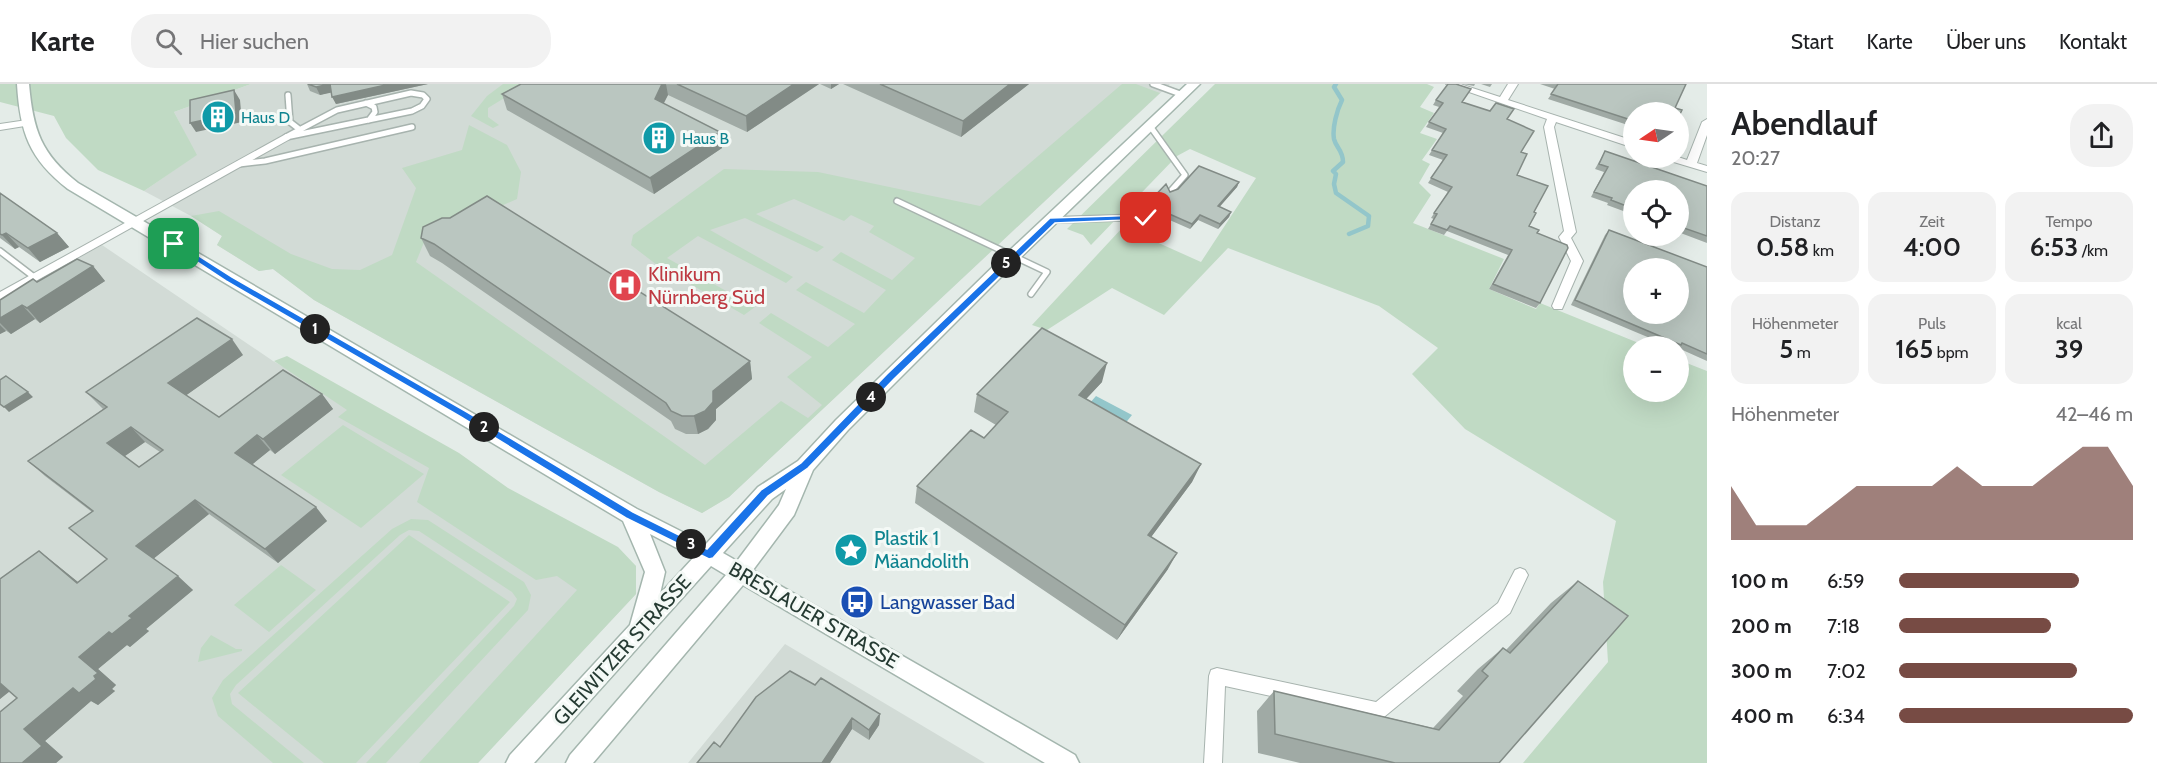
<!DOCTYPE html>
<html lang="de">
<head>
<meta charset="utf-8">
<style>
	:root { --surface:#fff; --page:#f2f2f2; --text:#202124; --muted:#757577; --line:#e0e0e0; --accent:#774b44 }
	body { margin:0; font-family:Cabin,sans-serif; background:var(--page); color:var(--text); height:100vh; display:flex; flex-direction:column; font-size:22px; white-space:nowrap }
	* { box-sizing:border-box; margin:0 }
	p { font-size:20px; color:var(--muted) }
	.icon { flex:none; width:33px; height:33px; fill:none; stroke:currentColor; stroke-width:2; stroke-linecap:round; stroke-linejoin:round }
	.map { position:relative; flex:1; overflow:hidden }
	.side { display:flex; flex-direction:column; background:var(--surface); width:450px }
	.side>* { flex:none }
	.needle { width:39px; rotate:257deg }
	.fabs { position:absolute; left:1623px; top:18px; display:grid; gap:12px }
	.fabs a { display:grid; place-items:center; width:66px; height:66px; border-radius:50%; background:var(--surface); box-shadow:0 6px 24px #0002; font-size:30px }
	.pin { position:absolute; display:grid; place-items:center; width:51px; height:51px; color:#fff; margin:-26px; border-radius:12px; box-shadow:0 3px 9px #0006 }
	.km { position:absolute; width:30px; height:30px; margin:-15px; border-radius:50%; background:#222; color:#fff; font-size:16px; line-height:30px; text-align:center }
	.round { display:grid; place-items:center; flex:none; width:63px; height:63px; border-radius:24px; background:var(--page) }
	.head { display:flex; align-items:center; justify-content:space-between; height:102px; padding:0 24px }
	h1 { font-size:33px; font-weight:600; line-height:45px }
	.stats { display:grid; grid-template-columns:repeat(3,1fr); gap:9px; height:102px; padding:6px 24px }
	.stats div { display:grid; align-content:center; border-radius:15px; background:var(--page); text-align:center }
	.stats b { font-size:26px; font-weight:600 }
	.stats small { font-size:16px; font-weight:400 }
	.stats p { font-size:16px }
	.chart { height:168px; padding:12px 24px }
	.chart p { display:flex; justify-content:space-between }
	.chart svg { width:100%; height:108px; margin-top:6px; fill:var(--accent); opacity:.7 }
	ul { padding:0 24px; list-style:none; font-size:20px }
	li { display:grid; grid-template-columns:96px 72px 1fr; align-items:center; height:45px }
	li i { height:15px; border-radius:8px; background:var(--accent) }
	header { display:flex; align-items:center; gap:36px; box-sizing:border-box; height:84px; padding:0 30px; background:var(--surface); border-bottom:2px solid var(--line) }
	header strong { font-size:28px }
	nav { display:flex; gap:33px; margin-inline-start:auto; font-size:21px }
	.search { width:420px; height:54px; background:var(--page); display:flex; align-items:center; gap:15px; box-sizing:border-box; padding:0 21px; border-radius:24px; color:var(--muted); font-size:22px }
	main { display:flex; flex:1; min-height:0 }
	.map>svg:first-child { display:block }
</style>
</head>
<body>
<header>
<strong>Karte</strong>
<div class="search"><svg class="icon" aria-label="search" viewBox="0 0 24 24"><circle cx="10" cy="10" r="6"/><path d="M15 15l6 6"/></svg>Hier suchen</div>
<nav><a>Start</a><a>Karte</a><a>Über uns</a><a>Kontakt</a></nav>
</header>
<main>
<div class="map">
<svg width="1707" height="679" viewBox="0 0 1707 679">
	<rect width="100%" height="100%" fill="#e4ece8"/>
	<path fill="#d2dbd6" d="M 251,0 L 1170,0 L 729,413 L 702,429 L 659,408 L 314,216 L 273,185 L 259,187 L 217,161 L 222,152 L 191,132 L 144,107 L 196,71 L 174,28 Z
		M 102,161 L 273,277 L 636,482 L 636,510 L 478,679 L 0,679 L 0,218 Z
		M 785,560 L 985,679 L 688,679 Z"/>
	<path fill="#c0dac4" d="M 0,0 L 251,0 L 174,28 L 197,71 L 144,107 L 98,86 L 66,54 L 54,32 L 0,18 Z
		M 503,0 L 527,0 L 488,24 L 488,33 L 499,41 L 493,44 L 471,32 L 487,12 Z
		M 1122,0 L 1136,0 L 1160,9 L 729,413 L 702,429 L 659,408 L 314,216 L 273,185 L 259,187 L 217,161 L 222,152 L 191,132 L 219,127 L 291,170 L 332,185 L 360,186 L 392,171 L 416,104 L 402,84 L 462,66 L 469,41 L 507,61 L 521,88 L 517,115 L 451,144 L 427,151 L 416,178 L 705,381 L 781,317 L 808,334 L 822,321 L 787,293 L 812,273 L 759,239 L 771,229 L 828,263 L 855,240 L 796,206 L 806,198 L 864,229 L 886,206 L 832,176 L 841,168 L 892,196 L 915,174 L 869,148 L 874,142 L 851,131 L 844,137 L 794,115 L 756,130 L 824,163 L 817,168 L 745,134 L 710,146 L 793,193 L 786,199 L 698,152 L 667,174 L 755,223 L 744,231 L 657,181 L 631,161 L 633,151 L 724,85 L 818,88 L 980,122 Z
		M 1215,0 L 1427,0 L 1434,3 L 1420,23 L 1434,29 L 1420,49 L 1437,55 L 1422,76 L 1430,80 L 1419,99 L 1431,111 L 1413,139 L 1504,175 L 1489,205 L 1536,225 L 1540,219 L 1646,262 L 1634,262 L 1634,308 L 1678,308 L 1679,276 L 1707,287 L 1707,679 L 1523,679 L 1608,578 L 1603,498 L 1616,437 L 1465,345 L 1412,290 L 1438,264 L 1379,222 L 1228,164 L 1164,231 L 1112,204 L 1047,246 L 1032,241 L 1123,143 L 1201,178 L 1256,94 L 1190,65 L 1177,72 L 1091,161 L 1083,151 L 1067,145 Z
		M 287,272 L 459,369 L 508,404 L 618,463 L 636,482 L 636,510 L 478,679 L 419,679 L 577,506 L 557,492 L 536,496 L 417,418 L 429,384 L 338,333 L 347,326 L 274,277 Z
		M 343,341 L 424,390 L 361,444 L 281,391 Z
		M 411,435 L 428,436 L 524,498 L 531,511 L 528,526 L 386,679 L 366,679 L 514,522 L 517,515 L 512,508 L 419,447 L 409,446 L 400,451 L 236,601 L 230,610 L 232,620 L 304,679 L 273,679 L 218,632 L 212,614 L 223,596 L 392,445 Z
		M 409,451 L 510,518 L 356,679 L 324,679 L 238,609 Z
		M 281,481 L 316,506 L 269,548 L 234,521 Z
		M 211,551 L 236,565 L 242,565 L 242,567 L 198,578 L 201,564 Z"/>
	<path fill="#93c6ca" d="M 1096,312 L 1132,331 L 1119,347 L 1083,327 Z"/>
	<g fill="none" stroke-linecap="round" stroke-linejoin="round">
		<path stroke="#93c6ca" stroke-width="4.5" d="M 1336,0 L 1334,3 L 1342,16 C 1337,26 1332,44 1334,55 C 1336,64 1343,66 1343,78 L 1333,87 L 1336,90 L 1334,100 L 1336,109 L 1369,132 L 1368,142 L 1349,150"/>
		<g stroke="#a7b3ae" stroke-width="8">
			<path id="service" d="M 1153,0 L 1183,11
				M 411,9 L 423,11 L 427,15 L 422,22 L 412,27 L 286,53 L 337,26 Z
				M 288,11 L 290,38 L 299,45
				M 366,19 L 374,23 L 375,28 L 369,36
				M 1150,42 L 1185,91 L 1170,108
				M 239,80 L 265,77 L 412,43
				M 897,117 L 1047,188 L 1031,210
				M 1053,136 L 1146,133 L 1152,128
				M 0,167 L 34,193"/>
		</g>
		<g stroke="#a7b3ae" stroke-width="2">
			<path id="minor" d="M 1446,0 L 1460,0 L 1500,13 L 1508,0 L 1518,0 L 1508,16 L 1634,57 L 1634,64 L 1556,38 L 1554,43 L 1576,148 L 1571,154 L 1583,177 L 1562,225 L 1554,225 L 1552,222 L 1571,177 L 1559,153 L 1564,147 L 1544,43 L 1547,35 Z
				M 1707,35 L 1707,51 L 1697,79 L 1707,82 L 1707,88 L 1667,76 L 1666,74 L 1678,73 L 1687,76 L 1702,38 Z
				M 27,36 L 31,37 L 31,41 L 0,46 L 0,40 Z
				M 286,50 L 290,51 L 290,55 L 0,217 L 0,208 Z
				M 1520,484 L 1525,486 L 1528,491 L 1510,529 L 1384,633 L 1378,635 L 1225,602 L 1222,679 L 1204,679 L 1209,592 L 1211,586 L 1217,584 L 1376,618 L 1498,519 L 1515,486 Z"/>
		</g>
		<g stroke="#a4b6ae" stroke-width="3">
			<path id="secondary" d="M 17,0 L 29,0 C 33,46 41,70 78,99 L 637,425 L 706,460 L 758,403 L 798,377 L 836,336 L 1009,167 L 1187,0 L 1200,0 L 1019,175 L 848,346 L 813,386 L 794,431 L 753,486 L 1075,671 L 1079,679 L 1045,679 L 743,501 L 593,679 L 566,679 L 570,671 L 726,491 L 711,482 L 534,679 L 506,679 L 510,671 L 630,541 L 645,488 L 623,437 L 68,105 C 29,75 20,48 17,0 ZM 786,405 L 779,421 L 737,477 L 723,469 L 772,415 ZM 650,450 L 694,473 L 660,510 L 665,488 Z"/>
		</g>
		<use href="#service" stroke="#fff" stroke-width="5"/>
		<use href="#minor" fill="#fff" fill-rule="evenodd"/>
		<use href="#secondary" fill="#fff" fill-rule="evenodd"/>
	</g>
	<path fill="#a0aaa5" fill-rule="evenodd" d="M 307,0 L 428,0 L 336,20 L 331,8 L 320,11 L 310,7 Z
		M 521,0 L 819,0 L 747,48 L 668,11 L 663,19 L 720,48 L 722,64 L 654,110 L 507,26 L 502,10 Z
		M 820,0 L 839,0 L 831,5 Z
		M 843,0 L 1029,0 L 961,53 Z
		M 1463,0 L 1475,0 L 1474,2 Z
		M 1481,0 L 1492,0 L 1490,3 Z
		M 1540,0 L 1686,0 L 1634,28 L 1634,43 L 1548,15 L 1555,5 Z
		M 1436,16 L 1463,18 L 1507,35 L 1521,68 L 1517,91 L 1534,128 L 1529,142 L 1537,149 L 1540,219 L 1536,224 L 1489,205 L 1508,171 L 1447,147 L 1444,151 L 1428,145 L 1434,135 L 1431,134 L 1448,108 L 1428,99 L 1443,76 L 1429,71 L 1443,49 L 1426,43 L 1439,23 L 1433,21 Z
		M 1605,67 L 1707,102 L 1707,159 L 1678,148 L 1678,106 L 1634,106 L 1634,131 L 1607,121 L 1608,119 L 1591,113 L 1604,88 L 1595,85 Z
		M 1239,98 L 1237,103 L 1219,123 L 1231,128 L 1229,133 L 1218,145 L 1198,136 L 1190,145 L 1156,130 L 1154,124 L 1145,125 L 1147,120 L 1170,108 Z
		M 0,109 L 57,149 L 69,163 L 40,178 L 19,163 L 15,165 L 0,154 Z
		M 1609,146 L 1707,183 L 1707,277 L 1678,264 L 1678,262 L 1669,262 L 1571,221 L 1605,151 Z
		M 421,154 L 750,277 L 752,295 L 716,325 L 716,336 L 708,345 L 698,350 L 686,350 L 675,345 L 671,337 L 442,179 L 430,172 Z
		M 93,182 L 105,197 L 40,239 L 35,235 L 11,250 L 5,246 L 6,247 L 0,250 L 0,216 L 37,198 Z
		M 243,271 L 186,311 L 219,333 L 322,310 L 333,325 L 275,370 L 270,366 L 252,380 L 327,437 L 278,479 L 209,430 L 154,474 L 193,506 L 146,545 L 149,547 L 130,563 L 127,561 L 98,585 L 116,601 L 112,605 L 115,607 L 98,621 L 91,617 L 45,657 L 63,673 L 56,679 L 0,679 L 17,614 L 9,607 L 0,615 L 0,495 L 39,467 L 78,498 L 107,475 L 92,428 L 45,392 L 28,377 L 103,325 L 86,308 ZM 145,358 L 160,368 L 139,383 L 125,372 Z
		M 1102,298 L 1086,315 L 1201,380 L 1192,398 L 1151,453 L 1168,485 L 1117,556 L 915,419 L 917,402 L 984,354 L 996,341 L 974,328 L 977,310 Z
		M 1578,497 L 1499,679 L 1300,679 L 1258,669 L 1257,627 L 1274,607 L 1433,644 L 1463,612 L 1457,607 L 1478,585 L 1503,564 L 1506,566 L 1551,519 Z
		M 815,601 L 880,630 L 879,641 L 869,656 L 852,645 L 830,679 L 697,679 Z"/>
	<path fill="#828b86" d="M 330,0 L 334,8 L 320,11 L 316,3 Z
		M 390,0 L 428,0 L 336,20 L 332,13 Z
		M 662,0 L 666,0 L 668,11 L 658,31 L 655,15 Z
		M 794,0 L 819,0 L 747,48 L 746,32 Z
		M 831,0 L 839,0 L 831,5 Z
		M 1010,0 L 1029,0 L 961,53 L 963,37 Z
		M 234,6 L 240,16 L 242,38 L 196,48 L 190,39 Z
		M 720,48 L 722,64 L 654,110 L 650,94 Z
		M 1239,98 L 1237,103 L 1216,127 L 1218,122 Z
		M 1231,128 L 1229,133 L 1218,145 L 1220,140 Z
		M 1200,131 L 1198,136 L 1190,145 L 1192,140 Z
		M 6,149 L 19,163 L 15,165 L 2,151 Z
		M 57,149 L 69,163 L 40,178 L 28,164 Z
		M 93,182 L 105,197 L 40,239 L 27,224 Z
		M 22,221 L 35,235 L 11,250 L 0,239 L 0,234 Z
		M 0,241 L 6,247 L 0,250 Z
		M 232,255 L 243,271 L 181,315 L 168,299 Z
		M 750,277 L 752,295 L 716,325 L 716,336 L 708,345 L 698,350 L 694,332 L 713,307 Z
		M 1107,279 L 1102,298 L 1073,329 L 1079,311 Z
		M 28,308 L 33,313 L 9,328 L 4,323 Z
		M 322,310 L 333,325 L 275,370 L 263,355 Z
		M 131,343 L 145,358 L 122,374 L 107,359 Z
		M 257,351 L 270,366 L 248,384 L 235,369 Z
		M 1201,380 L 1192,398 L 1140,468 L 1148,451 Z
		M 195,416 L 209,430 L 152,476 L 136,462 Z
		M 316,423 L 327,437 L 278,479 L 265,465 Z
		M 39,467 L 57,481 L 95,512 L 77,499 Z
		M 1177,469 L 1168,485 L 1117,556 L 1125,541 Z
		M 178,492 L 193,506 L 146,545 L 149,547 L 130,563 L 127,561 L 98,585 L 116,601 L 112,605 L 115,607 L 98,621 L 91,617 L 45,657 L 63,673 L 56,679 L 22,679 L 24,645 L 73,604 L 94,592 L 79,573 Z
		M 0,596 L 14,604 L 0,615 Z
		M 880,630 L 879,641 L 869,656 L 869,646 Z
		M 852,634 L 852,645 L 830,679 L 822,679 Z"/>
	<path fill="#bac6c0" stroke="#828b86" stroke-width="1.5" fill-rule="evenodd" d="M 308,0 L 390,0 L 332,13 L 330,0 L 316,3 Z
		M 521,0 L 662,0 L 655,15 L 720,48 L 650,94 L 502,10 Z
		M 677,0 L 794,0 L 746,32 Z
		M 880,0 L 1010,0 L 963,37 Z
		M 1448,0 L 1456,0 L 1471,5 L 1462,18 L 1490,27 L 1496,19 L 1514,25 L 1507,35 L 1534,47 L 1521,68 L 1527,70 L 1517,91 L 1548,102 L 1534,128 L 1536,129 L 1529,142 L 1539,146 L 1537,149 L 1567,161 L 1568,164 L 1540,219 L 1493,200 L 1512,166 L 1450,142 L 1447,146 L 1431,140 L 1437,130 L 1434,129 L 1452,103 L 1431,94 L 1447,71 L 1432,66 L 1446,45 L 1429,38 L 1443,19 L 1436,16 Z
		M 1558,0 L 1686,0 L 1675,24 L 1682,26 L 1678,34 L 1678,28 L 1634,28 L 1634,37 L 1551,10 Z
		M 234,6 L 236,29 L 190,39 L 190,16 Z
		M 1605,67 L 1707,102 L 1707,152 L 1678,142 L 1678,106 L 1634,106 L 1634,125 L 1611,116 L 1612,114 L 1594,108 L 1608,83 L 1599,80 Z
		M 1199,82 L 1239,98 L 1218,122 L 1231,128 L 1220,140 L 1200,131 L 1192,140 L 1158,125 L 1156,119 L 1147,120 L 1166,100 L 1170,108 L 1178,105 Z
		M 0,109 L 57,149 L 28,164 L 6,149 L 2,151 L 0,150 Z
		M 487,112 L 750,277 L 713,307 L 713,318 L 705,327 L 694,332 L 682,332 L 671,327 L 666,319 L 434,160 L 421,154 L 423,143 L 442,134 L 450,134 Z
		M 1609,146 L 1707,183 L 1707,270 L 1682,259 L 1681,261 L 1575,216 ZM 1634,184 L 1678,184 L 1678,230 L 1634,230 Z
		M 77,175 L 93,182 L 27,224 L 22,221 L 0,234 L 0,216 L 33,195 L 37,198 Z
		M 197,234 L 232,255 L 168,299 L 219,333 L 283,286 L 322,310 L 263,355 L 257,351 L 235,369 L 316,423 L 265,465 L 195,416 L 136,462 L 178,492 L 129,532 L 132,534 L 112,550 L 109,548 L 79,573 L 98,589 L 94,592 L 96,595 L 79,609 L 73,604 L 24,645 L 42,662 L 22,679 L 0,679 L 0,628 L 17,614 L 0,599 L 0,495 L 39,467 L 77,499 L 107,475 L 69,444 L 93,427 L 28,377 L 107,323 L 86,308 ZM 131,343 L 163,366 L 139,383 L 107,359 Z
		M 1042,244 L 1107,279 L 1079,311 L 1201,380 L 1148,451 L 1177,469 L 1125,541 L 917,402 L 971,346 L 984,354 L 1008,328 L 977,310 Z
		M 6,292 L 28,308 L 4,323 L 0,320 L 0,296 Z
		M 1578,497 L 1628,532 L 1499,679 L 1395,679 L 1275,650 L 1274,607 L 1439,646 L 1488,592 L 1482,587 L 1503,564 L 1510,569 Z
		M 790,587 L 815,601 L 821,594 L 880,630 L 869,646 L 852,634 L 822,679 L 697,679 L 714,658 L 720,663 L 756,613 Z"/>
	<path fill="#1a73e8" stroke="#fff" stroke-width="1.5" d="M 1146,131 L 1150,134 L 1149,135 L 1055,139 L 894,295 L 808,384 L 768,412 L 713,474 L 709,475 L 626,434 L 461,333 L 226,197 L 170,160 L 177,158 L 232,193 L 467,328 L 633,428 L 707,465 L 761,406 L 801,379 L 887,290 L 1050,134 Z"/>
	<defs>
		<g id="building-disc" transform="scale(1.725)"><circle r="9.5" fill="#0f9aa8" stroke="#f4f9f6"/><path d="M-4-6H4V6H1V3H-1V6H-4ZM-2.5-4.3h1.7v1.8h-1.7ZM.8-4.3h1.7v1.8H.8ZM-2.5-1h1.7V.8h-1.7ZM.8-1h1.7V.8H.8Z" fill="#fff"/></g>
		<g id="hospital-disc" transform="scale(1.725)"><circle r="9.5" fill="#e0444e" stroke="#f4f9f6"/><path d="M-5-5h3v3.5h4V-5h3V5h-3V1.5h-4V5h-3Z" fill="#fff"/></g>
		<g id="sight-disc" transform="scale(1.725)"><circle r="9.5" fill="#0f9aa8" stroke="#f4f9f6"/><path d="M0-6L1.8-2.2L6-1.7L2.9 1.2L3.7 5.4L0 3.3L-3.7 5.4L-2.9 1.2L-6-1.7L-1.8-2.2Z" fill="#fff"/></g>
		<g id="bus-disc" transform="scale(1.725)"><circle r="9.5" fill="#1a4fb4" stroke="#f4f9f6"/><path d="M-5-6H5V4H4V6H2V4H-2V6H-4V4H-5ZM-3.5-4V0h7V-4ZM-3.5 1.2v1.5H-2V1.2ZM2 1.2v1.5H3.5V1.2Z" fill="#fff"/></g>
	</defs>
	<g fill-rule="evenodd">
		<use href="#building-disc" x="218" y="33"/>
		<use href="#building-disc" x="659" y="54"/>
		<use href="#hospital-disc" x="625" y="201"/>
		<use href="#sight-disc" x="851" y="466"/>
		<use href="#bus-disc" x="857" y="518"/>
	</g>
	<g text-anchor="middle" stroke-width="6" stroke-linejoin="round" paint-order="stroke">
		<g font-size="16" fill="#0d838f" stroke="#f4f9f6" text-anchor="start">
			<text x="241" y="39">Haus D</text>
			<text x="682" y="60">Haus B</text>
		</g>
		<g font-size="20" fill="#be3a42" stroke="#f4f9f6" text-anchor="start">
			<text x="648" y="197">Klinikum<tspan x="648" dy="23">Nürnberg Süd</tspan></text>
		</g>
		<g font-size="20" fill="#0d838f" stroke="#f4f9f6" text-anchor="start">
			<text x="874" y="461">Plastik 1<tspan x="874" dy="23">Mäandolith</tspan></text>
		</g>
		<g font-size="20" fill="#164399" stroke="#f4f9f6" text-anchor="start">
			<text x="880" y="525">Langwasser Bad</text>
		</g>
		<g font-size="20" fill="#263b33" stroke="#f4f9f6">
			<text transform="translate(814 531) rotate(30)" y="7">BRESLAUER STRASSE</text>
			<text transform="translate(622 566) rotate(-48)" y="7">GLEIWITZER STRASSE</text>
		</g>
	</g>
</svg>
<div class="fabs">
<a><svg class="needle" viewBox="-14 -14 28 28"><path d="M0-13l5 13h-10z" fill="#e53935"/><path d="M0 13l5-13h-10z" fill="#757577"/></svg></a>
<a><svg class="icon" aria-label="locate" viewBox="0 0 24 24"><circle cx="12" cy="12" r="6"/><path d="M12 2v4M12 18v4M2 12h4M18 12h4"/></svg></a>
<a>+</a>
<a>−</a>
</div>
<div class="pin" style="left:174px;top:160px;background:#1e9e55"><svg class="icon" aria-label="arrive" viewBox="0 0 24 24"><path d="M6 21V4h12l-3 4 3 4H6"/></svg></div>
<div class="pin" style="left:1146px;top:134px;background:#d93025"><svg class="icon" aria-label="check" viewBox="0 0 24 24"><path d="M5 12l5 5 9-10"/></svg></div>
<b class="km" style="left:315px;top:245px">1</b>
<b class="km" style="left:484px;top:343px">2</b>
<b class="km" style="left:691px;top:460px">3</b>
<b class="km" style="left:871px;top:313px">4</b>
<b class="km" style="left:1006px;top:179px">5</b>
</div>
<section class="side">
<div class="head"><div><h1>Abendlauf</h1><p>20:27</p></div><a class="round"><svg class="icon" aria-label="share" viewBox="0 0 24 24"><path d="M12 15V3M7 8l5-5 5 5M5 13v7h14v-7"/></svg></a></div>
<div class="stats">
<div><p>Distanz</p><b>0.58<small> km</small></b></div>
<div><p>Zeit</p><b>4:00</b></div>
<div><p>Tempo</p><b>6:53<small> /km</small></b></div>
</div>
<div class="stats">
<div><p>Höhenmeter</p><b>5<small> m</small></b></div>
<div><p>Puls</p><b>165<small> bpm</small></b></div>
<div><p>kcal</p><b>39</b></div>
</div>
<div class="chart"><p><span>Höhenmeter</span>42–46 m</p>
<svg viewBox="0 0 160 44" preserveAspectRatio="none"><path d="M0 44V22L10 38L20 38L30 38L40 30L50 22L60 22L70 22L80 22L90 14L100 22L110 22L120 22L130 14L140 6L150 6L160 22V44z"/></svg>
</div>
<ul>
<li><b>100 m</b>6:59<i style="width:77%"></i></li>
<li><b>200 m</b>7:18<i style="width:65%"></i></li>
<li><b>300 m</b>7:02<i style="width:76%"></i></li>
<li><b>400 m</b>6:34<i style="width:100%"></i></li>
</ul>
</section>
</main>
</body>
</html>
